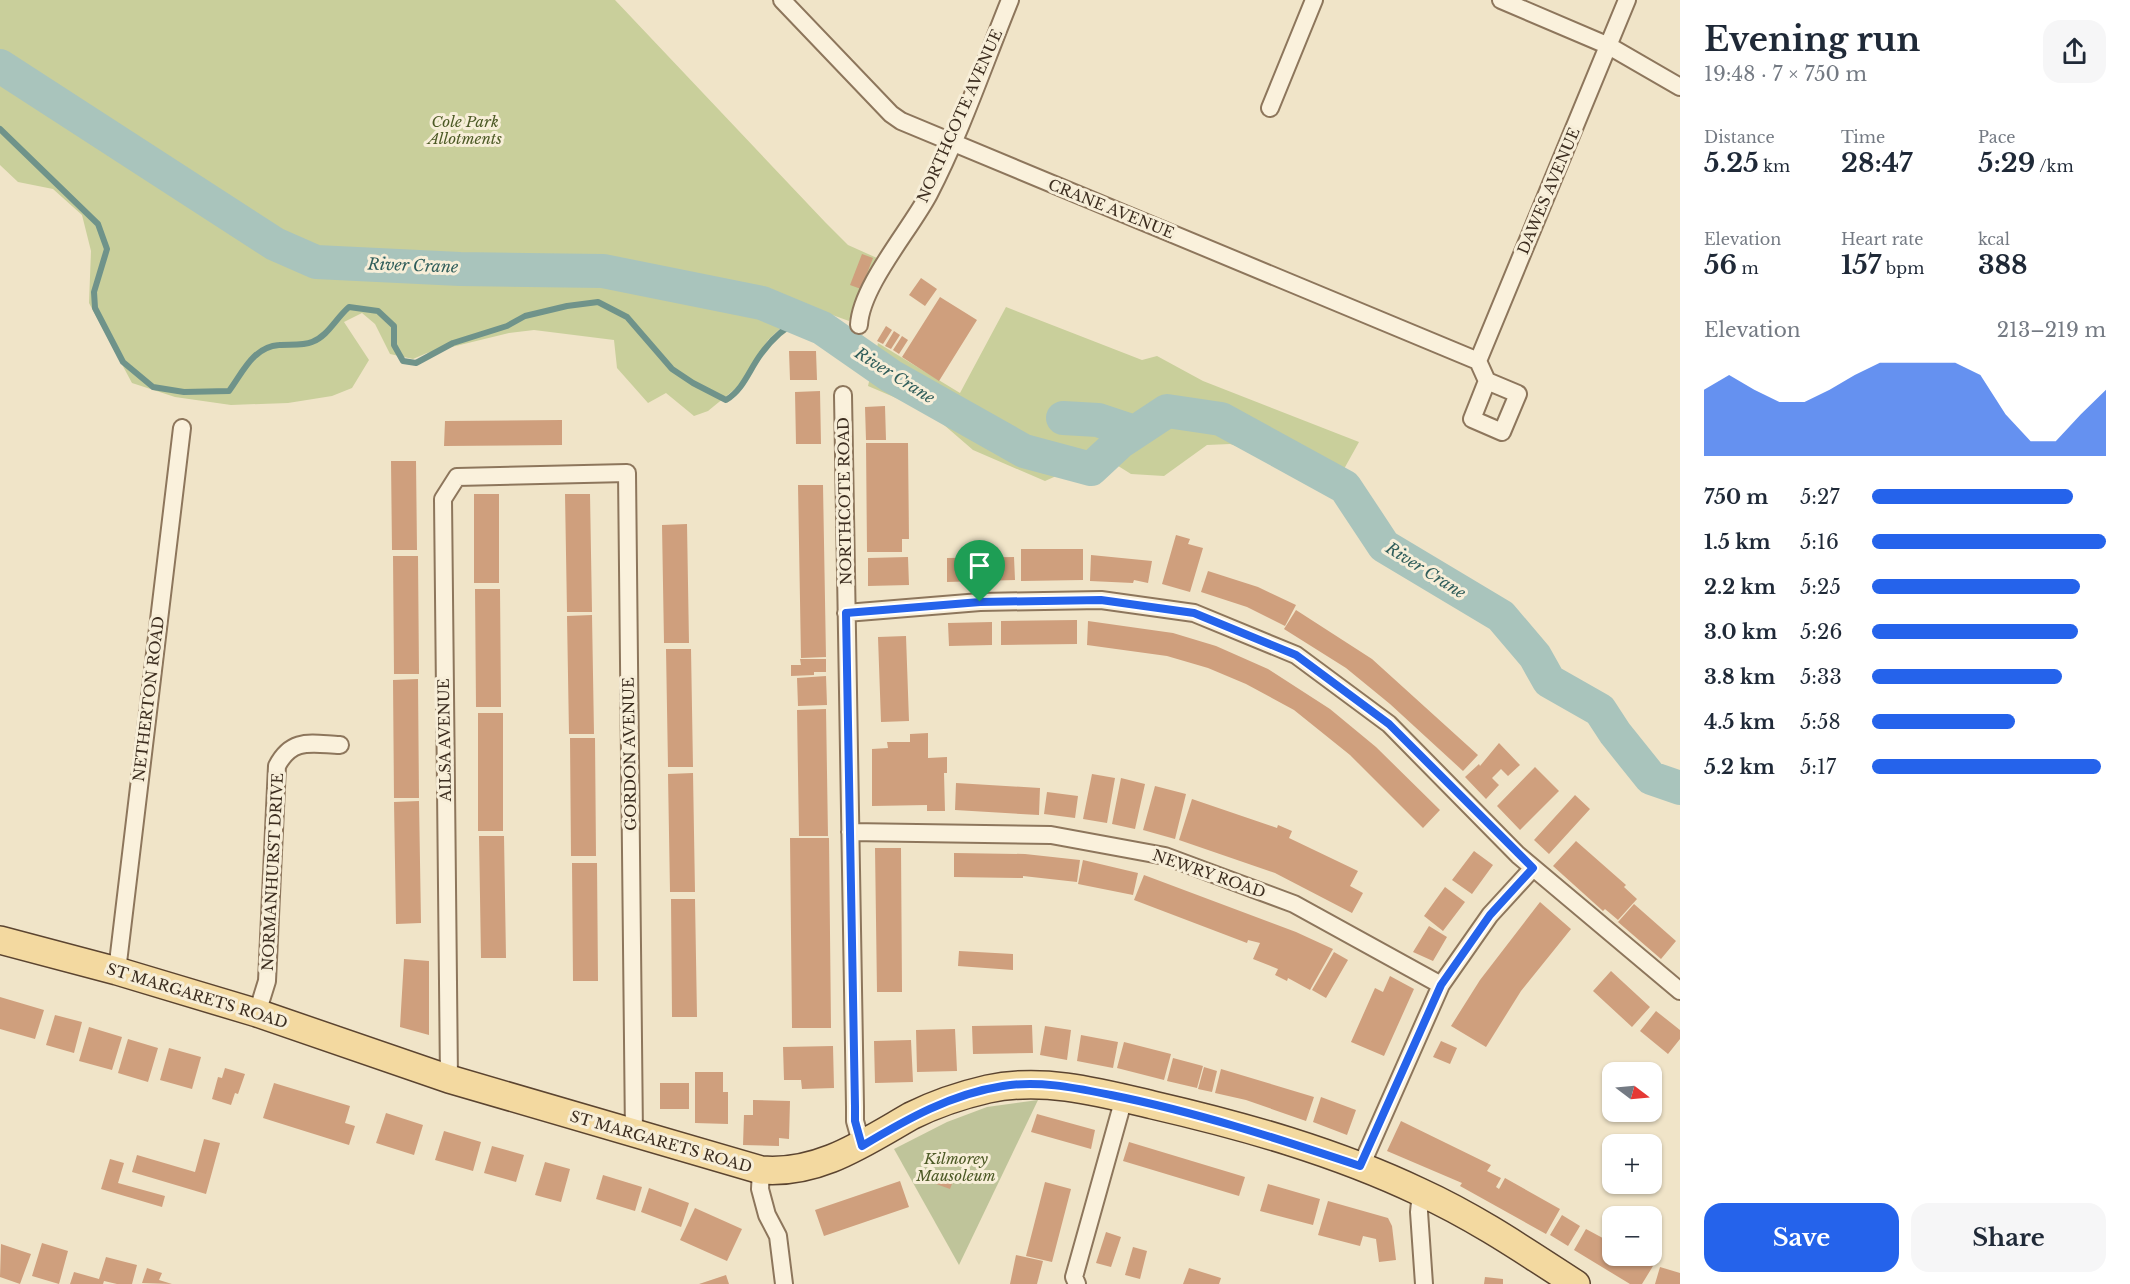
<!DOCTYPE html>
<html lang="en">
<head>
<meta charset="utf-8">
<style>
	:root { --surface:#fff; --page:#f6f6f7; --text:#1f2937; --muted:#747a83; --accent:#2563eb }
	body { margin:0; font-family:"Libre Baskerville",serif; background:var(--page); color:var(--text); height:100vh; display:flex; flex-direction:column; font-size:22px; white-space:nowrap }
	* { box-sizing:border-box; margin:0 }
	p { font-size:20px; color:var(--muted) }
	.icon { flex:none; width:33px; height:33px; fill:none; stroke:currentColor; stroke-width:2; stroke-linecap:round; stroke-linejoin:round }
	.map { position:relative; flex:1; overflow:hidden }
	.details { display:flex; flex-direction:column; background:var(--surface); width:450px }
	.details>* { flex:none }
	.needle { width:39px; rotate:106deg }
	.fabs { position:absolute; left:1602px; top:1062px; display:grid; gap:12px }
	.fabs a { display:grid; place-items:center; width:60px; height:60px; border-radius:12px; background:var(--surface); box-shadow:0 2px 4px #0004; font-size:30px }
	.pin { position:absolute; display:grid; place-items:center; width:51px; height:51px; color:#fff; margin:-62px -26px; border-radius:50% 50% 50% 0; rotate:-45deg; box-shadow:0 0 6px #0007 }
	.pin .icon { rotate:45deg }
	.round { display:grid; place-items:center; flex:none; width:63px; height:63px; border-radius:18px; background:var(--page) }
	.summary { display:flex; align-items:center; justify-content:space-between; height:102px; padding:0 24px }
	h1 { font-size:33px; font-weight:700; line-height:45px }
	.stats { display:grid; grid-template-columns:repeat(3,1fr); gap:9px; height:102px; padding:6px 24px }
	.stats div { display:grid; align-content:center }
	.stats b { font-size:26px; font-weight:700 }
	.stats small { font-size:16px; font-weight:400 }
	.stats p { font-size:16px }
	.chart { height:168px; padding:12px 24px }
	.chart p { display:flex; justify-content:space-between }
	.chart svg { width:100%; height:108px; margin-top:6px; fill:var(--accent); opacity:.7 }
	.primary-button { display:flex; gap:12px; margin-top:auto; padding:12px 24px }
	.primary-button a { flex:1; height:69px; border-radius:18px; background:var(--accent); color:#fff; font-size:24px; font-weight:700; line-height:69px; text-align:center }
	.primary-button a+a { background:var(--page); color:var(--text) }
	ul { padding:0 24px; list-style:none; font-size:20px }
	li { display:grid; grid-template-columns:96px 72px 1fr; align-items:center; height:45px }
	li i { height:15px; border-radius:8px; background:var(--accent) }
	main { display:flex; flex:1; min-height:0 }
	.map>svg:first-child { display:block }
</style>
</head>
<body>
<main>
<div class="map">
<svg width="1680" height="1284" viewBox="0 0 1680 1284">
	<rect width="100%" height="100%" fill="#f0e4c8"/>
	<path fill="#c9cf9b" d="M 0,0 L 615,0 L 825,222 L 848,245 L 877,258 L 849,321 L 766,291 L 654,266 L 574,257 L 465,260 L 328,254 L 279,236 L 0,54 Z
		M 0,61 L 84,132 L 234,232 L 288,259 L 305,275 L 600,283 L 757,313 L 785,324 L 768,340 L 741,384 L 708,411 L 694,416 L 666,393 L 648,403 L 617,368 L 614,340 L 534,330 L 509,333 L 427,353 L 413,359 L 390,354 L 375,324 L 362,313 L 344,322 L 369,360 L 352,388 L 332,396 L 288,403 L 231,405 L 175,397 L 132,383 L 89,303 L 91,251 L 82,215 L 53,189 L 18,182 L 0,165 Z
		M 1006,307 L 1142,360 L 1157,356 L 1203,381 L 1359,442 L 1339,478 L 1230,444 L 1207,445 L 1164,476 L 1131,474 L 1107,459 L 1072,469 L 1045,481 L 973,450 L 929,412 L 868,386 L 878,343 L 960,393 Z"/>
	<path fill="#bfc49a" d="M 1038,1100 L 959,1265 L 894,1149 L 947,1122 L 987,1107 Z"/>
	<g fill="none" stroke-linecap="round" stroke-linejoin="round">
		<path stroke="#6f938a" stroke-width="6" d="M 0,129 L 98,224 L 107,249 L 94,292 L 95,308 L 123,362 L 153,387 L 184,392 L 229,391 C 243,372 253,347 279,345 C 288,344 303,346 312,342 C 328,336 336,318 349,307 L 378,311 L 394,326 L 394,345 L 403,361 L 416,363 L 453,343 L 507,326 L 525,316 L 567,306 L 598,302 L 627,317 L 672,369 L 693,383 L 726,400 C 744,389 749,370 761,354 C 771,340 785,327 801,319"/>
		<path stroke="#a9c4bc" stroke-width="34" d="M 0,66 L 275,244 L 316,262 L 460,269 L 603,271 L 762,303 L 822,328 L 891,376 L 1024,451 L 1091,469 L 1120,442 L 1167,411 L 1221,419 L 1345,487 L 1384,546 L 1501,616 L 1535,656 L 1549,681 L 1600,710 L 1615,733 L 1651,778 L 1680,788
			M 1063,418 L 1098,420 L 1134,432"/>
	</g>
	<path fill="#cf9f7d" d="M 862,254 L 873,258 L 861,289 L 850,285 Z
		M 921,278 L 937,289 L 925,306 L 909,295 Z
		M 940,297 L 977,320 L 939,381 L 902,357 Z
		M 886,326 L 892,330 L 883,344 L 877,341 Z
		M 894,331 L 900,335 L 891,349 L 885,346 Z
		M 902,336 L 908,340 L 899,354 L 893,350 Z
		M 789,351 L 816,351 L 817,380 L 790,380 Z
		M 820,391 L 821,444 L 796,444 L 795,392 Z
		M 885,406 L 886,440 L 866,440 L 865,407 Z
		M 562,420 L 562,445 L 444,446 L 445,421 Z
		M 866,443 L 908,443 L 909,539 L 902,539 L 902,552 L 867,552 Z
		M 391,461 L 416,461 L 417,550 L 392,550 Z
		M 798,485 L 823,485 L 826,657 L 801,658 Z
		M 474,494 L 499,494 L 499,583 L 474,583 Z
		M 565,494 L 590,494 L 592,612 L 567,612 Z
		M 687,524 L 689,643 L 664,643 L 662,525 Z
		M 1176,535 L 1190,539 L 1188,544 L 1203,548 L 1190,592 L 1162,584 Z
		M 1021,549 L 1083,549 L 1083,580 L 1021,581 Z
		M 1091,555 L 1152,561 L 1148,583 L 1134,580 L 1133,583 L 1090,581 Z
		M 393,556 L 418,556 L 419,674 L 394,674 Z
		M 908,557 L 909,585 L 868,586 L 868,558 Z
		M 1014,557 L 1015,580 L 947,582 L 947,558 Z
		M 1208,571 L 1258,587 L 1296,605 L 1285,626 L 1247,607 L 1201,592 Z
		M 475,589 L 500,589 L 501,707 L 476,707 Z
		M 1296,610 L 1372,659 L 1478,755 L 1463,771 L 1390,704 L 1346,668 L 1284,629 Z
		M 592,615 L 594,734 L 569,734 L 567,616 Z
		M 1077,620 L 1077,644 L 1001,645 L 1001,621 Z
		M 1088,621 L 1173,633 L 1216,646 L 1268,669 L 1330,709 L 1376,747 L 1440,810 L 1423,828 L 1350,755 L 1294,710 L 1246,684 L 1208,668 L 1167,656 L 1087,645 Z
		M 992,622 L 992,645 L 949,646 L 948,623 Z
		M 906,636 L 909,721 L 881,722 L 878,637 Z
		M 666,649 L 691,649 L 693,767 L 668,767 Z
		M 800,659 L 826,659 L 826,672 L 814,672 L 814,675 L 791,676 L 791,665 L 801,665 Z
		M 826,676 L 827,705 L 798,706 L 797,678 Z
		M 418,679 L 419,798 L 394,798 L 393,680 Z
		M 826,709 L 828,836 L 799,836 L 797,710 Z
		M 478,713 L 503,713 L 503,831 L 478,831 Z
		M 928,733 L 928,758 L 947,757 L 947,773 L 944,773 L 945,811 L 927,811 L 927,805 L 872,806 L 872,749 L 888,748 L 887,742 L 910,742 L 910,734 Z
		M 570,738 L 595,738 L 596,856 L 571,856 Z
		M 1499,743 L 1520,765 L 1508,776 L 1501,769 L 1492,778 L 1499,785 L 1486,799 L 1465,777 L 1479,764 L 1480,766 Z
		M 1535,767 L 1559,791 L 1520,830 L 1497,806 Z
		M 693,773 L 695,892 L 670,892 L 668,774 Z
		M 1092,774 L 1115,778 L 1107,823 L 1083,819 Z
		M 1121,778 L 1145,784 L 1135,829 L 1112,824 Z
		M 956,783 L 1040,788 L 1039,815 L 955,810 Z
		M 1155,786 L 1186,794 L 1175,839 L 1143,830 Z
		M 1047,792 L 1078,796 L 1075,818 L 1044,814 Z
		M 1575,795 L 1590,809 L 1549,854 L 1534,840 Z
		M 1192,799 L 1277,828 L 1278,825 L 1292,831 L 1289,838 L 1358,871 L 1350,886 L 1363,893 L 1352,913 L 1275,873 L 1179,840 Z
		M 419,801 L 421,923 L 396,924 L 394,802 Z
		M 479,836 L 504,836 L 506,958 L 481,958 Z
		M 790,838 L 829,838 L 831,1028 L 792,1028 Z
		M 1576,841 L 1626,885 L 1624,887 L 1637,899 L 1618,920 L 1605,909 L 1603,911 L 1553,866 Z
		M 875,848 L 901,848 L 902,992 L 877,992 Z
		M 1474,851 L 1493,865 L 1472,894 L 1452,880 Z
		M 954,853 L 1025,854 L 1080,860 L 1077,882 L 1023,876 L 1023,878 L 954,877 Z
		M 1083,860 L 1138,873 L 1133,895 L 1078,884 Z
		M 572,863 L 597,863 L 598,981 L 573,981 Z
		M 1144,875 L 1296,932 L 1333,949 L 1310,990 L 1288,978 L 1287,981 L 1275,975 L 1278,969 L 1253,959 L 1260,943 L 1248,940 L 1247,943 L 1134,900 Z
		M 1445,887 L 1465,902 L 1443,931 L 1424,916 Z
		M 671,899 L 695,899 L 697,1017 L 672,1017 Z
		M 1540,902 L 1571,929 L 1521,991 L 1486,1047 L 1451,1026 L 1480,980 Z
		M 1634,904 L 1676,941 L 1661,959 L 1618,922 Z
		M 1429,926 L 1447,937 L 1433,961 L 1413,952 Z
		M 959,951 L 1013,954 L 1013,970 L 958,966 Z
		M 1334,952 L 1348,960 L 1326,998 L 1312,990 Z
		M 404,959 L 429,961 L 429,1035 L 400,1027 Z
		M 1611,971 L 1650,1007 L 1632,1027 L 1593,991 Z
		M 1390,976 L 1414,989 L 1384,1056 L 1351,1042 L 1375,988 L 1383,992 Z
		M 0,997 L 44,1010 L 35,1039 L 0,1029 Z
		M 1656,1011 L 1680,1030 L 1680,1039 L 1668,1054 L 1640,1031 Z
		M 55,1015 L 82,1022 L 74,1053 L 46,1045 Z
		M 1032,1025 L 1033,1053 L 973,1054 L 972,1026 Z
		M 1045,1026 L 1071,1030 L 1067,1060 L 1040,1055 Z
		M 89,1027 L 122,1037 L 112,1070 L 79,1061 Z
		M 955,1029 L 957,1071 L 917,1072 L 916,1030 Z
		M 1081,1035 L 1118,1042 L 1113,1068 L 1077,1061 Z
		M 128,1039 L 158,1048 L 148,1082 L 118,1073 Z
		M 911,1040 L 913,1082 L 875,1083 L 874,1041 Z
		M 1441,1041 L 1457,1048 L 1450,1064 L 1433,1057 Z
		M 1124,1042 L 1171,1054 L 1164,1080 L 1117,1068 Z
		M 833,1046 L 834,1088 L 802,1089 L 801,1080 L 784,1080 L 783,1047 Z
		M 169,1048 L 201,1057 L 192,1089 L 160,1080 Z
		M 1173,1058 L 1203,1066 L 1197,1088 L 1167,1081 Z
		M 1204,1067 L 1217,1071 L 1212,1092 L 1198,1089 Z
		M 225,1068 L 245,1074 L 238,1094 L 235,1093 L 231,1105 L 212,1099 L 218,1077 L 222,1078 Z
		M 1221,1069 L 1314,1097 L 1306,1121 L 1246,1100 L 1215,1093 Z
		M 695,1072 L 723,1072 L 723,1092 L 728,1092 L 728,1124 L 695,1123 Z
		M 274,1083 L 350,1106 L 345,1123 L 355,1126 L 349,1145 L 263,1118 Z
		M 660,1083 L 689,1083 L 689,1109 L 660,1109 Z
		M 1321,1097 L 1356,1110 L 1347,1135 L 1313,1122 Z
		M 753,1100 L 790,1101 L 789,1139 L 779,1138 L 779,1146 L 743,1145 L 744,1115 L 753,1115 Z
		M 386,1113 L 423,1125 L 414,1155 L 376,1143 Z
		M 1037,1114 L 1095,1130 L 1091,1149 L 1031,1132 Z
		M 1401,1121 L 1491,1165 L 1487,1171 L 1501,1178 L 1496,1187 L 1499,1189 L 1505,1178 L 1560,1209 L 1546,1234 L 1460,1186 L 1462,1183 L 1387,1151 Z
		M 444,1131 L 481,1142 L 473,1171 L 435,1160 Z
		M 204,1139 L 220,1143 L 206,1194 L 132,1172 L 137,1155 L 195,1172 Z
		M 1129,1142 L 1245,1177 L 1239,1196 L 1123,1161 Z
		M 492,1146 L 524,1155 L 516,1182 L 484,1173 Z
		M 110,1159 L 124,1163 L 118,1183 L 165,1196 L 162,1207 L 101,1189 Z
		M 545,1162 L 570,1169 L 561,1202 L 535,1195 Z
		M 942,1170 L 955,1176 L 950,1189 L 936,1184 Z
		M 603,1175 L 642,1187 L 635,1211 L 596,1199 Z
		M 900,1181 L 909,1207 L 824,1236 L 815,1210 Z
		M 1045,1182 L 1071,1189 L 1052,1262 L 1026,1256 Z
		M 1268,1184 L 1320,1199 L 1313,1225 L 1260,1211 Z
		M 649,1188 L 689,1203 L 681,1227 L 641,1212 Z
		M 1328,1201 L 1388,1218 L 1392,1226 L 1396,1260 L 1379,1262 L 1376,1239 L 1363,1236 L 1360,1246 L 1318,1235 Z
		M 695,1208 L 742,1229 L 727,1261 L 680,1240 Z
		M 1562,1215 L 1580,1226 L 1568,1246 L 1550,1235 Z
		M 1586,1229 L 1612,1243 L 1612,1256 L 1634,1256 L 1653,1266 L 1642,1284 L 1630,1284 L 1574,1250 Z
		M 1106,1232 L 1121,1237 L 1111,1267 L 1096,1263 Z
		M 42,1243 L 68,1251 L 59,1284 L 32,1276 Z
		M 1,1244 L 31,1254 L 20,1284 L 0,1277 Z
		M 1133,1247 L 1147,1251 L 1140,1279 L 1125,1275 Z
		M 1016,1255 L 1043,1261 L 1037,1284 L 1010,1284 Z
		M 106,1257 L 137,1265 L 132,1284 L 117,1284 L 104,1281 L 103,1284 L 70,1284 L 74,1272 L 99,1279 Z
		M 1660,1267 L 1680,1273 L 1680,1284 L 1655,1284 Z
		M 147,1268 L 162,1273 L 159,1280 L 172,1284 L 142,1283 Z
		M 1189,1268 L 1221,1278 L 1219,1284 L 1183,1284 Z
		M 726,1275 L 729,1284 L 699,1284 Z
		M 1485,1277 L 1503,1279 L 1503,1284 L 1484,1284 Z"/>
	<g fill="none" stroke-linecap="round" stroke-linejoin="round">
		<g stroke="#8d765c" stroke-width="20">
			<path id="minor" d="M 782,0 L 891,114 L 901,121 L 1478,361
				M 1501,0 L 1609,46 L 1680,87
				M 1270,108 L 1314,0
				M 859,325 C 861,286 910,230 929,194 C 961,132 984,64 1010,0
				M 1487,381 L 1472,419 L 1502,432 L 1518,394 L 1487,381 L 1478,361 L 1627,0
				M 843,395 L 855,1107 L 855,1121 L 862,1146
				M 846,613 L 980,602 L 1101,600 L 1194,613 L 1296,655 L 1389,724 L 1518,855 L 1680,991
				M 850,832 L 1051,835 L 1165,856 L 1294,904 L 1441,985
				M 117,971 L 182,428
				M 257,1013 L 267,981 L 277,766 C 292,737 312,744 340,745
				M 449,1079 L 443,499 L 457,477 L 627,473 L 634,1135
				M 1361,1166 L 1441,985 L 1490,915 L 1533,868
				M 761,1170 L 760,1189 L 767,1215 L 778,1236 L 784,1284
				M 1421,1192 L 1419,1212 L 1424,1284
				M 1077,1284 L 1074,1277 L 1124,1098"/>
		</g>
		<g stroke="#5b4430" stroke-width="30">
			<path id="primary" d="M 0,940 L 117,971 L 257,1013 L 449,1079 L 761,1170 C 818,1175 864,1143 911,1116 C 935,1104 962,1095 988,1089 C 1043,1077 1099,1092 1153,1105 C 1244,1126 1336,1152 1420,1192 C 1475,1217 1525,1251 1576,1284"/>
		</g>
		<use href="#minor" stroke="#faf1dc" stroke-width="16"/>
		<use href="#primary" stroke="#f3d9a0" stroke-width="27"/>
	</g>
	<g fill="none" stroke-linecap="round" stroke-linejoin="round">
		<g stroke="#fff" stroke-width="12">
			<path id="route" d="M 1101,600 L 1194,613 L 1296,655 L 1389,724 L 1533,868 L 1490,915 L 1441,985 L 1360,1166 C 1279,1139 1196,1112 1111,1095 C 1076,1088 1039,1080 1003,1086 C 951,1094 907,1119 862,1146 L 855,1121 L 855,1107 L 846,613 L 980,602 Z"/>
		</g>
		<use href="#route" stroke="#2563eb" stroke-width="8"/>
	</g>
	<g text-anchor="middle" stroke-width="6" stroke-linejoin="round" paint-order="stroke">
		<g font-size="15" fill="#3d2e20" stroke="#f7eed8">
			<text transform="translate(960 116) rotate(-66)" y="5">NORTHCOTE AVENUE</text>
			<text transform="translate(1549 191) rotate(-67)" y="5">DAWES AVENUE</text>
			<text transform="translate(1111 209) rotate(22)" y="5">CRANE AVENUE</text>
			<text transform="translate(845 501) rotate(-91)" y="5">NORTHCOTE ROAD</text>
			<text transform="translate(149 699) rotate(-83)" y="5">NETHERTON ROAD</text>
			<text transform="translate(445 740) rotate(-91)" y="5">AILSA AVENUE</text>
			<text transform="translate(630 754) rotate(-91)" y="5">GORDON AVENUE</text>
			<text transform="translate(273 872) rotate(-87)" y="5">NORMANHURST DRIVE</text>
			<text transform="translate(1209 874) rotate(19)" y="5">NEWRY ROAD</text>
			<text transform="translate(197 996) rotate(17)" y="5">ST MARGARETS ROAD</text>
			<text transform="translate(661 1142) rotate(16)" y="5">ST MARGARETS ROAD</text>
		</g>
		<g font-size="15" font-style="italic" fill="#4d5a26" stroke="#f7eed8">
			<text x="465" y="127">Cole Park<tspan x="465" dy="17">Allotments</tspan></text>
			<text x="956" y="1164">Kilmorey<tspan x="956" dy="17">Mausoleum</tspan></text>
		</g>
		<g font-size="16" font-style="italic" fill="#2f5d5a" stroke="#f7eed8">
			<text transform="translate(413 265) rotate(2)" y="6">River Crane</text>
			<text transform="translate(895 375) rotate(32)" y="6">River Crane</text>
			<text transform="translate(1426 570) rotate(32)" y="6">River Crane</text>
		</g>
	</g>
</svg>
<div class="fabs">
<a><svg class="needle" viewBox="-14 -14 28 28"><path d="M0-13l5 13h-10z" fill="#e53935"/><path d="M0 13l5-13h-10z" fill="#747a83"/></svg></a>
<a>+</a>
<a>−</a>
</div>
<div class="pin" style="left:980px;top:602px;background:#1e9e55"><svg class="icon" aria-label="arrive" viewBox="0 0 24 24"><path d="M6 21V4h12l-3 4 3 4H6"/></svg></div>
</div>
<section class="details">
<div class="summary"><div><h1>Evening run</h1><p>19:48 · 7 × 750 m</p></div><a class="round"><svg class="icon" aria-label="share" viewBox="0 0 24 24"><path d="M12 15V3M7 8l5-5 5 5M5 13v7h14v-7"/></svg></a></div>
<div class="stats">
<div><p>Distance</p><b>5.25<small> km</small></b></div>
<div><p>Time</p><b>28:47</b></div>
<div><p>Pace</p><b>5:29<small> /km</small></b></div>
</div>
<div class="stats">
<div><p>Elevation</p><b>56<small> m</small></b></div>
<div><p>Heart rate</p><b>157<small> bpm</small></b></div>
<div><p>kcal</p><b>388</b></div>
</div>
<div class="chart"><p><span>Elevation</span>213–219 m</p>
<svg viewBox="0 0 160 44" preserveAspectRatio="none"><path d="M0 44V17L10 11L20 17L30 22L40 22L50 17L60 11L70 6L80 6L90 6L100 6L110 11L120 27L130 38L140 38L150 27L160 17V44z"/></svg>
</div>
<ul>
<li><b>750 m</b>5:27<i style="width:86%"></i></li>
<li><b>1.5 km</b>5:16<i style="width:100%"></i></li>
<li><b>2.2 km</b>5:25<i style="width:89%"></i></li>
<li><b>3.0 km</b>5:26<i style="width:88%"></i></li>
<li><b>3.8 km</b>5:33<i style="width:81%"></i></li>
<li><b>4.5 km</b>5:58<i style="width:61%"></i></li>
<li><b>5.2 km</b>5:17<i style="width:98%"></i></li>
</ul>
<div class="primary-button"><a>Save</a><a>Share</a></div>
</section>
</main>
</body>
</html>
